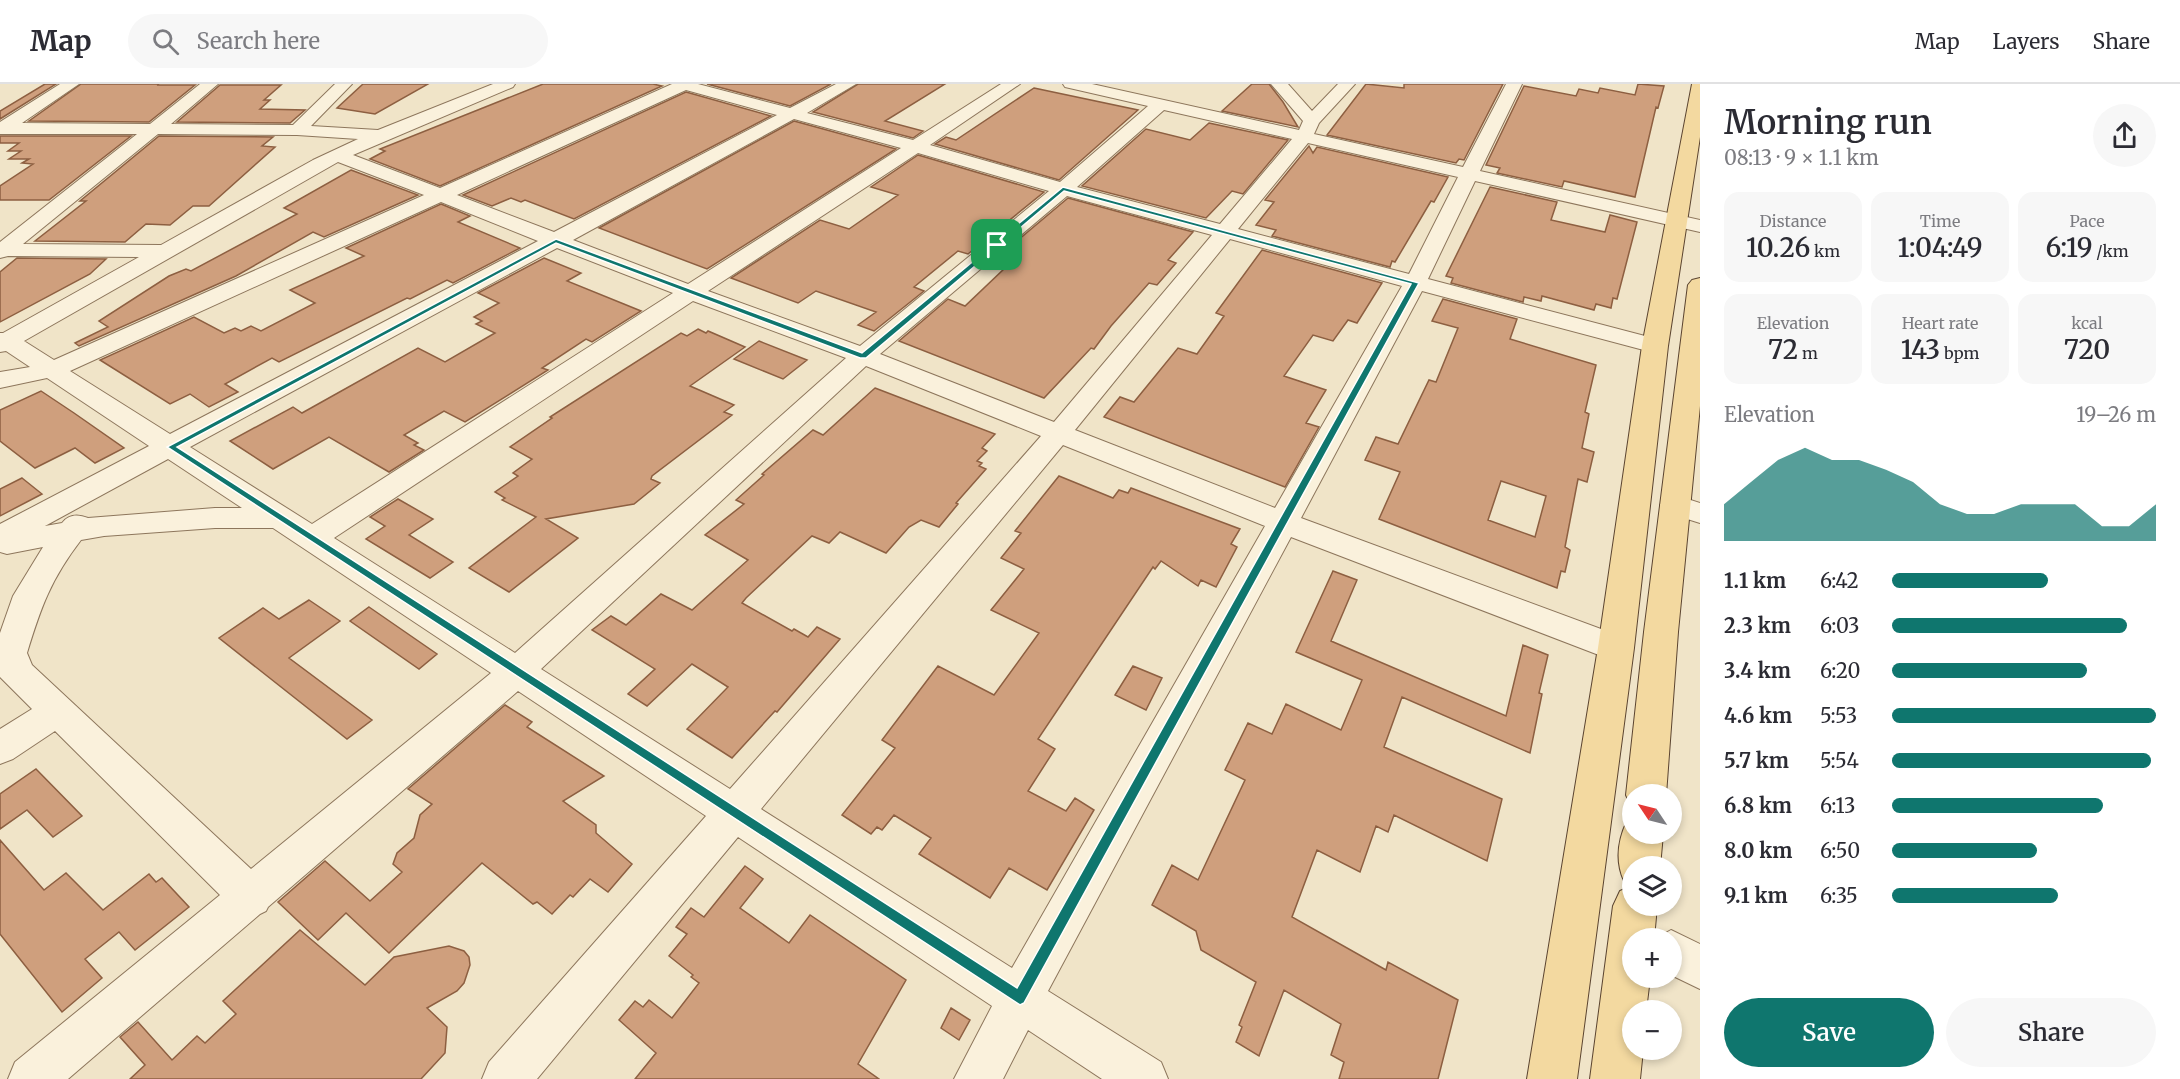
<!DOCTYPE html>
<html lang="en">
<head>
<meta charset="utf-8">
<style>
	:root { --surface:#fff; --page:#f7f7f7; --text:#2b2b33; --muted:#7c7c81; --line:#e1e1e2; --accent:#0f766e }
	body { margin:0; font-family:Merriweather,serif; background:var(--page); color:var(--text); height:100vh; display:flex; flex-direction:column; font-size:22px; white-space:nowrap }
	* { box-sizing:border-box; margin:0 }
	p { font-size:20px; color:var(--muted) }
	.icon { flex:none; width:33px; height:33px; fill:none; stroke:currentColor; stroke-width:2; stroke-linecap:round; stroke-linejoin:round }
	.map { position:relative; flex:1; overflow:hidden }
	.side { display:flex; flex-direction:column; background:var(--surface); width:480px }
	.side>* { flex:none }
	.needle { width:39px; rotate:305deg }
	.buttons { position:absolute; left:1622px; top:700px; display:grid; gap:12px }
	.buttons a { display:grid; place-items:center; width:60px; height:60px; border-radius:50%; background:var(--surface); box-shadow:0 3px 9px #0003; font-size:30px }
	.pin { position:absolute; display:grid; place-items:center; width:51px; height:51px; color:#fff; margin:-26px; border-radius:12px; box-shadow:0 3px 9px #0006 }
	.round { display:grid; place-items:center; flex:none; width:63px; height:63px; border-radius:32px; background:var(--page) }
	.summary { display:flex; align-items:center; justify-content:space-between; height:102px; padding:0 24px }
	h1 { font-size:33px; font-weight:600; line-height:45px }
	.figures { display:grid; grid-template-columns:repeat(3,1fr); gap:9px; height:102px; padding:6px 24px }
	.figures div { display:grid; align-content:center; border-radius:15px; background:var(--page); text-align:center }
	.figures b { font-size:26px; font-weight:600 }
	.figures small { font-size:16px; font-weight:400 }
	.figures p { font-size:16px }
	.chart { height:168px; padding:12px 24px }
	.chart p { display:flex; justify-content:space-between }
	.chart svg { width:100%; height:108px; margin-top:6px; fill:var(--accent); opacity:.7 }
	.button { display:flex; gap:12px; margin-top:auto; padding:12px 24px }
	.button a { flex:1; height:69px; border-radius:36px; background:var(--accent); color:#fff; font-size:24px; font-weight:600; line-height:69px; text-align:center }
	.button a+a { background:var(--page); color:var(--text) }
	ul { padding:0 24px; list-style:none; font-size:20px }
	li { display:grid; grid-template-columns:96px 72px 1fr; align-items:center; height:45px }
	li i { height:15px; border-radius:8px; background:var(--accent) }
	header { display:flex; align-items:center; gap:36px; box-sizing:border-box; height:84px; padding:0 30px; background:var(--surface); border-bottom:2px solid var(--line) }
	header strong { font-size:28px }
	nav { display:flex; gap:33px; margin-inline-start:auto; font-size:21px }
	.search { width:420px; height:54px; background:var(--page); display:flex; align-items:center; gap:15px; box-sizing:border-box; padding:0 21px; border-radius:33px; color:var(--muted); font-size:22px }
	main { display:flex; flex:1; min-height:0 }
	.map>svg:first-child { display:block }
</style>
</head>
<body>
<header>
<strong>Map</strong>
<div class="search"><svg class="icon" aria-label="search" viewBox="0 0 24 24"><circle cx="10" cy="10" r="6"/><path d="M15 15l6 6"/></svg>Search here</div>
<nav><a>Map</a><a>Layers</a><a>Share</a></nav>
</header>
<main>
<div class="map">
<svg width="1700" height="995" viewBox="0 0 1700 995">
	<rect width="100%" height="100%" fill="#f0e4c8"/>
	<path fill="#cf9f7d" stroke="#8d5f41" stroke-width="1.5" fill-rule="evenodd" d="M 45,0 L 56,0 L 0,35 L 0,27 Z
		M 81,0 L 159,0 L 157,1 L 195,1 L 149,38 L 29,37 Z
		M 363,0 L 428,0 L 375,30 L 337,24 Z
		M 543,0 L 653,0 L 662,2 L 440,102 L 370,75 L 385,67 L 380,65 Z
		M 707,0 L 831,0 L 790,22 Z
		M 858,0 L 945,0 L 885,37 L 923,47 L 913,54 L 813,28 Z
		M 1252,0 L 1269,0 L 1283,18 L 1298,43 L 1222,27 Z
		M 1366,0 L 1404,4 L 1404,0 L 1503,0 L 1464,76 L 1459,75 L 1456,79 L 1327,51 Z
		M 1638,0 L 1664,2 L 1658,24 L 1656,23 L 1635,113 L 1564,97 L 1562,103 L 1497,89 L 1500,84 L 1486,81 L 1524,2 L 1576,12 L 1579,5 L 1598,9 L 1600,4 L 1635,11 Z
		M 220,1 L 281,1 L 264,16 L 270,16 L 260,25 L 305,26 L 290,39 L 177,38 Z
		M 1034,4 L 1138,26 L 1059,96 L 935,60 L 946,53 L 956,56 Z
		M 686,8 L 771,32 L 574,135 L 525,116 L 521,118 L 511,114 L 492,122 L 463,111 Z
		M 794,37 L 896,65 L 707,185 L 599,144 Z
		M 1209,39 L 1288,56 L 1243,110 L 1232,107 L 1206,134 L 1082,102 L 1146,45 L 1190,56 Z
		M 0,52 L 131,52 L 49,116 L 0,116 L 0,102 L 33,80 L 22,79 L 29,75 L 9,75 L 21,67 L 8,67 L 19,59 L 0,59 Z
		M 159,52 L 273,53 L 262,62 L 275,63 L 209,122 L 193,122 L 170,141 L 146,140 L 125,158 L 35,157 L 86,117 L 80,117 Z
		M 1309,62 L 1313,69 L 1317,63 L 1448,93 L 1434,118 L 1431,117 L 1395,178 L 1392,177 L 1390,183 L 1272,152 L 1276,146 L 1256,141 L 1274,118 L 1265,116 Z
		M 918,71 L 1044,108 L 968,170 L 958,167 L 914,203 L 924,207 L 874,247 L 858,241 L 876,228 L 816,207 L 798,219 L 731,194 L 820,136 L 849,145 L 898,111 L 871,103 Z
		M 351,86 L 418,111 L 324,153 L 313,148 L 236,192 L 79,262 L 75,259 L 108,243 L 99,237 L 169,192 L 186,185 L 191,187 L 297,130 L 284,124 Z
		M 1490,103 L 1557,118 L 1551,136 L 1605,148 L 1610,131 L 1637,138 L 1617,215 L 1613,214 L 1611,224 L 1596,220 L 1594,226 L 1542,212 L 1541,217 L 1524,213 L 1523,218 L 1451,199 L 1453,194 L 1446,192 Z
		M 1068,114 L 1193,148 L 1168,176 L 1176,179 L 1157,201 L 1149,199 L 1111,242 L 1094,265 L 1091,264 L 1044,314 L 899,257 L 948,215 L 965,222 L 1006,183 L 992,178 Z
		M 441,120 L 470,132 L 458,138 L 520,164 L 453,199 L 447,196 L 410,215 L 407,214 L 279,278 L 272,274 L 225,300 L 238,308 L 209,323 L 190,310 L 170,320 L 100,276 L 194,233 L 224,249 L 235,244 L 241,247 L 251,242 L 261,247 L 315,219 L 290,206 L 364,172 L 346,164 Z
		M 1262,166 L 1382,199 L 1357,239 L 1348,236 L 1333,257 L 1313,251 L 1284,292 L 1326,306 L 1306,339 L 1319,343 L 1285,403 L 1104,333 L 1120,313 L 1134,318 L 1178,264 L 1197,270 L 1224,232 L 1216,229 Z
		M 17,174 L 106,175 L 90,190 L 0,238 L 0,188 Z
		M 544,174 L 581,189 L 567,197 L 641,227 L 592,258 L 586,255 L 542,284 L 548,286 L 465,338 L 444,327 L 404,351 L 418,359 L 414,361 L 424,366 L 389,388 L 329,353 L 273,385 L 230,357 L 293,323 L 302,329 L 418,264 L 445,278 L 495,249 L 476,240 L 482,237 L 474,233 L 499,219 L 478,209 Z
		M 1443,215 L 1517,235 L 1510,255 L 1596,281 L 1585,328 L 1589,330 L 1582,364 L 1594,368 L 1587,398 L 1578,395 L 1565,463 L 1570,466 L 1565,488 L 1561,487 L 1557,504 L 1379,435 L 1400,388 L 1365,376 L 1376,353 L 1398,360 L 1429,296 L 1436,298 L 1458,244 L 1432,237 ZM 1501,397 L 1546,412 L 1535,453 L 1488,436 Z
		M 698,245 L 706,249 L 708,247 L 745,263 L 690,302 L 734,321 L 724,328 L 732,331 L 652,392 L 651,395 L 660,399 L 634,420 L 546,435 L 578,454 L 509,508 L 469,484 L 536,433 L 502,416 L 505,414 L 495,408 L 518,392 L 513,389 L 532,375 L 510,363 L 552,334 L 550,333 L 681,249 L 687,252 Z
		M 759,257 L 807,276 L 783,295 L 734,275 Z
		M 875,304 L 995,350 L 982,364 L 987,367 L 977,377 L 982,379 L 979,382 L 986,385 L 956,419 L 958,420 L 939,443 L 921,436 L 909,443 L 886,469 L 840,448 L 829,459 L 812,452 L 746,514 L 742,519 L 792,547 L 794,545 L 808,553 L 817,543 L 840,555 L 777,628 L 775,627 L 732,674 L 687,645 L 728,603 L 692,580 L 647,622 L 628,610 L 655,585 L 592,546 L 611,532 L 626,541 L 661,510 L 692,526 L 748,476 L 705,451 L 744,420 L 736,416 L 764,391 L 762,390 L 813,346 L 823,351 Z
		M 41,307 L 74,329 L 124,364 L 95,379 L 75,364 L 35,384 L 0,357 L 0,326 Z
		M 1059,392 L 1113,414 L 1119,406 L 1128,409 L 1131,404 L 1240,445 L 1231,460 L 1237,463 L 1216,503 L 1201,496 L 1198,502 L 1161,477 L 1155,485 L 1153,483 L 1038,655 L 1055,665 L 1028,707 L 1066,727 L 1075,714 L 1094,726 L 1047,806 L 1009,784 L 990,814 L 919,770 L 931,754 L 894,731 L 882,746 L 877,743 L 871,750 L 842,731 L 895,664 L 882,656 L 938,582 L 994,611 L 1039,549 L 991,526 L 1024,485 L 1001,474 L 1021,449 L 1015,447 Z
		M 22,394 L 42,410 L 0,432 L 0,405 Z
		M 398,415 L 433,435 L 409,451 L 453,478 L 430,494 L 366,455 L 385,442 L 370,433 Z
		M 1333,487 L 1357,496 L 1331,557 L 1506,632 L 1523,561 L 1548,571 L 1539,609 L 1542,610 L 1530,669 L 1402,613 L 1384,663 L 1502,715 L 1487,777 L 1394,731 L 1388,748 L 1376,742 L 1360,788 L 1317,766 L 1292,833 L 1386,886 L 1388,878 L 1458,916 L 1438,995 L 1339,995 L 1344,978 L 1331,971 L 1341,940 L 1284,906 L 1259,972 L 1236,958 L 1242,943 L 1239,941 L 1256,898 L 1201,866 L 1196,847 L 1152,821 L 1172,781 L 1198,796 L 1245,696 L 1225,686 L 1248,639 L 1272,650 L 1286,620 L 1341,646 L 1362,596 L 1296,568 Z
		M 309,516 L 340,537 L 289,574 L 372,636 L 347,655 L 219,554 L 263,524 L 279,535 Z
		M 369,523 L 437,570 L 419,585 L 350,537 Z
		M 1133,582 L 1162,594 L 1146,626 L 1115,611 Z
		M 505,621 L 532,638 L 527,643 L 604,692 L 563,717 L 596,741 L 596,749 L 632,780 L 608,808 L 590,795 L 573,813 L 570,811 L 552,830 L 537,818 L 533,820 L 482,779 L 389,869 L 346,829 L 318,856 L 278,818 L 325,777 L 370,817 L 402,788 L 393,780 L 397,769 L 414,754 L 420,731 L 432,720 L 408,705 Z
		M 36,685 L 82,732 L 53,753 L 27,726 L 0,745 L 0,710 Z
		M 0,756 L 44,806 L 66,789 L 103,826 L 149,790 L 156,798 L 162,794 L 189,823 L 135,866 L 119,848 L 85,875 L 102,894 L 62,928 L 0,850 Z
		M 745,782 L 763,795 L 740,824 L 789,859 L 810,831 L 906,896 L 858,980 L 879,995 L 635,995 L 656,969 L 619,936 L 635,917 L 643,923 L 649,916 L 672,934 L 699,899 L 691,893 L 693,891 L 669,872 L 687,850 L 676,843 L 691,824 L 704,833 Z
		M 300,846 L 365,901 L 394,873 L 449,862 L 464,867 L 469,873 L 470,881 L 464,899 L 457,907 L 427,924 L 447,943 L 445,969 L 421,995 L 130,995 L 145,981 L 120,953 L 138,938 L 172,976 L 197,952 L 205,959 L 236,930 L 223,917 Z
		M 951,924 L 970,936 L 959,956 L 941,944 Z"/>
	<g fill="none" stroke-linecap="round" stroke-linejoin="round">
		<g stroke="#8d765c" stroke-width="2">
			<path id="minor" d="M 60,0 L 79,0 L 22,39 L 150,40 L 200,0 L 218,0 L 171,40 L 293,41 L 335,0 L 352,0 L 311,42 L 378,46 L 493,0 L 515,0 L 513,3 L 353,71 L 440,104 L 672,0 L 698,0 L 790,24 L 836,0 L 856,0 L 807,29 L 913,56 L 1001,0 L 1020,0 L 930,61 L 1060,98 L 1148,22 L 1065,3 L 1063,0 L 1092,0 L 1299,46 L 1303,37 L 1271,0 L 1288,0 L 1312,27 L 1338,0 L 1355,0 L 1319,39 L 1314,50 L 1463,83 L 1506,0 L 1522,0 L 1480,87 L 1700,136 L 1700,148 L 1475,97 L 1428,195 L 1664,257 L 1667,262 L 1664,267 L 1655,269 L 1422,207 L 1301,434 L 1628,555 L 1633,564 L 1628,573 L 1616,577 L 1604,573 L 1291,453 L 1048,907 L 1161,978 L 1168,995 L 1102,995 L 1028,946 L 1003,995 L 954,995 L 992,922 L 738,753 L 537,995 L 482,995 L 489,978 L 706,732 L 518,607 L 268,823 L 266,827 L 260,830 L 68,995 L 8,995 L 15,978 L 220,811 L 55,647 L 13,675 L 0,680 L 0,645 L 32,625 L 0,593 L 0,549 L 13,512 L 43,463 L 7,470 L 0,468 L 0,440 L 149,362 L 47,294 L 0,304 L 0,288 L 30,283 L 6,267 L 0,268 L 0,249 L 3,249 L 139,173 L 8,172 L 0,174 L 0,158 L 137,50 L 0,50 L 0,38 ZM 686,6 L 777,31 L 554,148 L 457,111 ZM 1164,26 L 1292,55 L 1220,140 L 1077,103 ZM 794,35 L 901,64 L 688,200 L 573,156 ZM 158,50 L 297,51 L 358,55 L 313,76 L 161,161 L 23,160 ZM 1308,59 L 1458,93 L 1409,190 L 1238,145 ZM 918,69 L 1049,107 L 860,262 L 708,207 ZM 338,78 L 424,111 L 54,276 L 24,257 ZM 1067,112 L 1212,151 L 1054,338 L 880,270 ZM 441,118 L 538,157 L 170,350 L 70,287 ZM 1230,155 L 1402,202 L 1275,424 L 1075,346 ZM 557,164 L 673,209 L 312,440 L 190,363 ZM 693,217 L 846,274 L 515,569 L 334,454 ZM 866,282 L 1041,352 L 730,705 L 541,585 ZM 1063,361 L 1265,442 L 1012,884 L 761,725 ZM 168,375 L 242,424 L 215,424 L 88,434 C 78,430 69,430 62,439 L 45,442 ZM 215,444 L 273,444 L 491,589 L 251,785 L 32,581 L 27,569 C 41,523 51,495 81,456 L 104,452 Z
				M 1675,411 L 1700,419 L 1700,439 L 1665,428 L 1660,421 L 1665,414 Z
				M 1671,846 L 1700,860 L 1700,905 L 1671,891 L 1671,855 L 1655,855 Z"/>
		</g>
		<g stroke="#5b4430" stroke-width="2">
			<path id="primary" d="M 1692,0 L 1700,0 L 1700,53 L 1668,262 L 1634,564 L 1577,995 L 1527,995 L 1598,564 L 1642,262 Z
				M 1700,194 L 1700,322 L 1678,548 L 1666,711 L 1632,711 L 1632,724 L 1626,711 L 1644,548 L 1688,201 L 1692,196 Z
				M 1632,735 L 1632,750 L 1663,750 L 1660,783 L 1632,783 L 1632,800 L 1624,797 C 1615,777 1618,756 1627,737 Z
				M 1632,802 L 1632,822 L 1657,822 L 1654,855 L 1632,855 L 1632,894 L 1650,894 L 1646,927 L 1632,927 L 1632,966 L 1643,966 L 1640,995 L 1590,995 L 1613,822 L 1620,807 Z"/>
		</g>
		<use href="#minor" fill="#faf1dc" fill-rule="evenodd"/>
		<use href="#primary" fill="#f3d9a0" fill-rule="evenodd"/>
	</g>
	<path fill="#0f766e" stroke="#fff" stroke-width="1.5" fill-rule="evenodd" d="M 1063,103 L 1419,199 L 1024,919 L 1020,921 L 167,363 L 556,155 L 862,269 ZM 1064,107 L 1411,200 L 1017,904 L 177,363 L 556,159 L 860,274 L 866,274 Z"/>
</svg>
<div class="buttons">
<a><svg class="needle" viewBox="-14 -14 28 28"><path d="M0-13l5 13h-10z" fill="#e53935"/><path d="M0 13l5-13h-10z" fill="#7c7c81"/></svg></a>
<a><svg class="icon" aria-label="layers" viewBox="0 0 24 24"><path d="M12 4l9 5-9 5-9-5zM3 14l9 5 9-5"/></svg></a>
<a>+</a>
<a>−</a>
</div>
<div class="pin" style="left:997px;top:161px;background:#1e9e55"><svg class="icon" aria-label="arrive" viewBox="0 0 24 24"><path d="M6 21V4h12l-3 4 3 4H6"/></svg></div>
</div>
<section class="side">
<div class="summary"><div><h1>Morning run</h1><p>08:13 · 9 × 1.1 km</p></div><a class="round"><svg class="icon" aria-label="share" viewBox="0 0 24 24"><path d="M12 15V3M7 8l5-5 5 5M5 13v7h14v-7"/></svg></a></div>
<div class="figures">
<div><p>Distance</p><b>10.26<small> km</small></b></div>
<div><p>Time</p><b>1:04:49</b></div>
<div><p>Pace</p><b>6:19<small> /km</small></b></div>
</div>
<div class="figures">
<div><p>Elevation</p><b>72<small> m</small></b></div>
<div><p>Heart rate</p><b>143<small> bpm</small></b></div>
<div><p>kcal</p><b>720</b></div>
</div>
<div class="chart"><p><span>Elevation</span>19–26 m</p>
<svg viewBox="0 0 160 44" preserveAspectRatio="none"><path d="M0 44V29L10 20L20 11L30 6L40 11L50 11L60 15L70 20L80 29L90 33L100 33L110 29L120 29L130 29L140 38L150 38L160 29V44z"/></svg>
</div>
<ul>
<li><b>1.1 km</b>6:42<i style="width:59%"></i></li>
<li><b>2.3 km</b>6:03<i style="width:89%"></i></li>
<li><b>3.4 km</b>6:20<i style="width:74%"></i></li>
<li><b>4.6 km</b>5:53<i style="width:100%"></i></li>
<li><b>5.7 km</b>5:54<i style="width:98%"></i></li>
<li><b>6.8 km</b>6:13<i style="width:80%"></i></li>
<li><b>8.0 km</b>6:50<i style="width:55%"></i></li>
<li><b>9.1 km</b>6:35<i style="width:63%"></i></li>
</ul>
<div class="button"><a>Save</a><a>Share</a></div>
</section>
</main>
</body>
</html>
